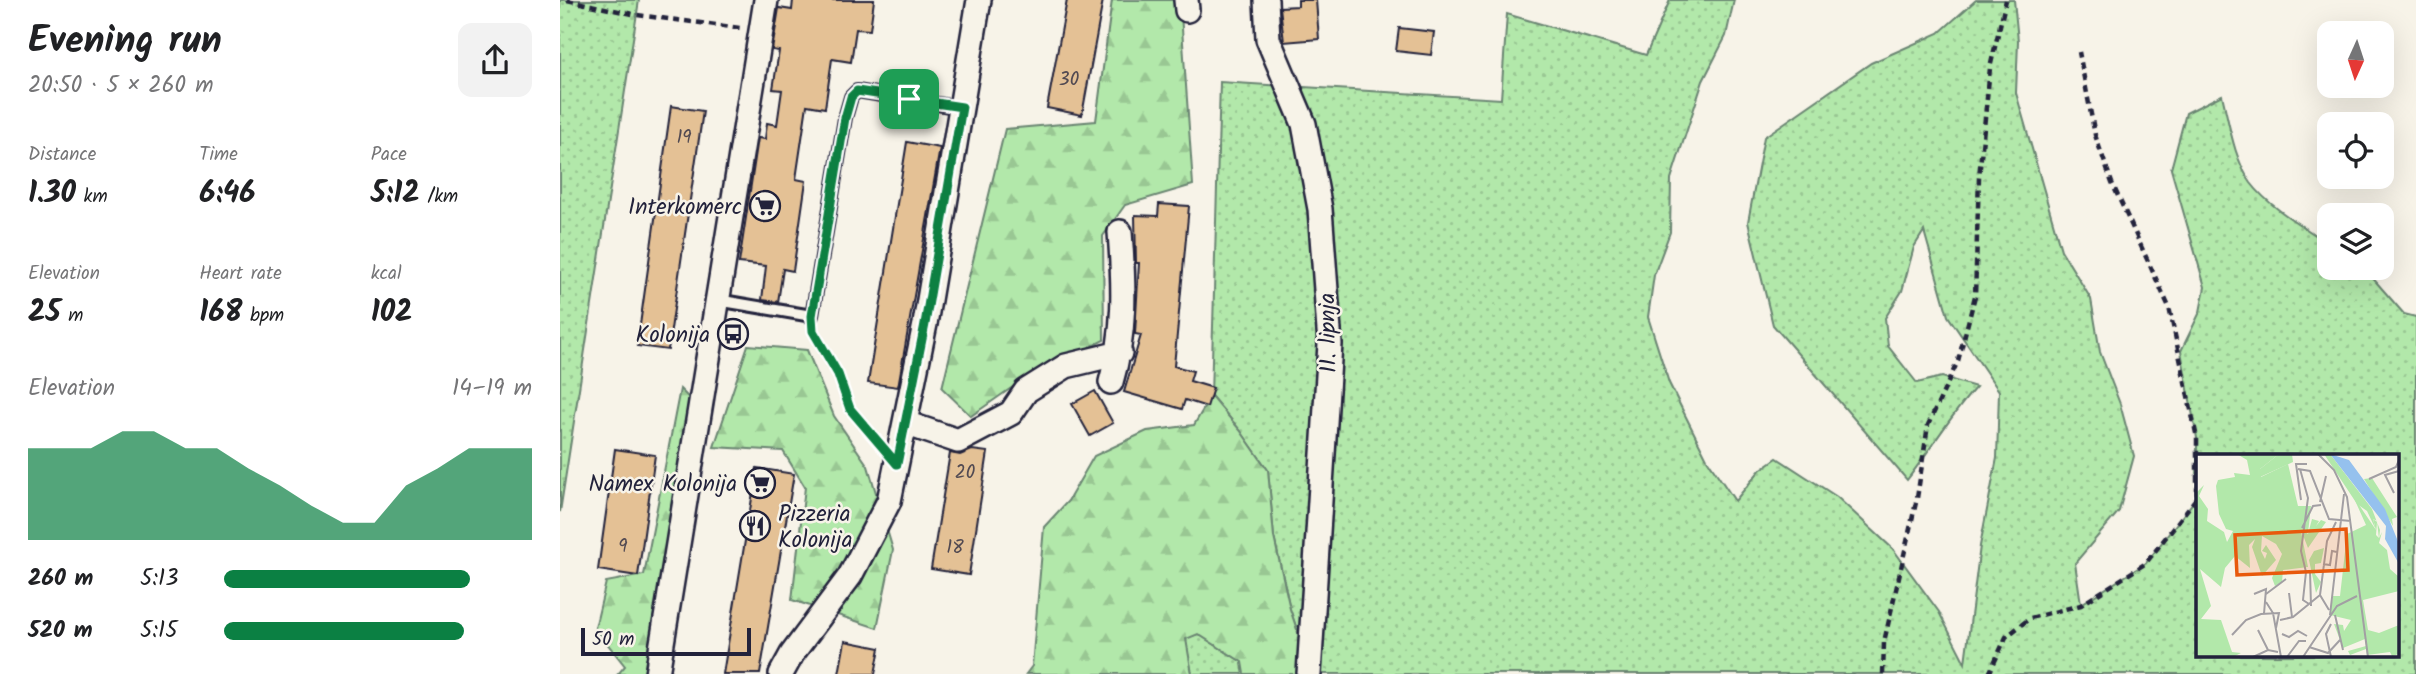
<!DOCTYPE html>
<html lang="en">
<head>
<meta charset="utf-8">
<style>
	:root { --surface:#fff; --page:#f2f2f2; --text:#202124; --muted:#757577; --accent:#0b8043 }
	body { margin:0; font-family:Kalam,sans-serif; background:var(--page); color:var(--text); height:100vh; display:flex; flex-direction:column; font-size:26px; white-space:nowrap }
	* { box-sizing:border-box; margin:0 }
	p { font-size:23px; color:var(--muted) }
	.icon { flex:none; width:38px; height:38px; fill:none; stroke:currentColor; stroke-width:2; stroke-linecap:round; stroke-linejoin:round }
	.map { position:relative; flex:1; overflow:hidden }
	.drawer { display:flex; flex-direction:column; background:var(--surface); width:560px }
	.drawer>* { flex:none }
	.needle { width:46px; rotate:183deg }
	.controls { position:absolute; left:1757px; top:21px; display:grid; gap:14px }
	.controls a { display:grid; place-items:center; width:77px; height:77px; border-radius:14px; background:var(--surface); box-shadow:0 7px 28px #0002; font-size:35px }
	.scale { position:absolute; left:21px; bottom:18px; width:170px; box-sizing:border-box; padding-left:7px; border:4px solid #22223b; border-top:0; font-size:19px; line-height:24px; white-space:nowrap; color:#22223b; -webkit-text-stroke:5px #f7f3e8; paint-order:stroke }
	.pin { position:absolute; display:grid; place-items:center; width:60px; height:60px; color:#fff; margin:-30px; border-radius:14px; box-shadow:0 4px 10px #0006 }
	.round { display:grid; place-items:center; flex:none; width:74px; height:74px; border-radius:14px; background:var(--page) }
	.head { display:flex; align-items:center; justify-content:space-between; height:119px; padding:0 28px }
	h1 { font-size:38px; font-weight:800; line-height:52px }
	.figures { display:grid; grid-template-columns:repeat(3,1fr); gap:10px; height:119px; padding:7px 28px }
	.figures div { display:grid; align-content:center }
	.figures b { font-size:30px; font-weight:800 }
	.figures small { font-size:19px; font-weight:400 }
	.figures p { font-size:19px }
	.chart { height:196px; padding:14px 28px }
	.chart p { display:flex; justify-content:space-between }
	.chart svg { width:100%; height:126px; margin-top:7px; fill:var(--accent); opacity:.7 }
	ul { padding:0 28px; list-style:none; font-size:23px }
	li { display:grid; grid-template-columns:112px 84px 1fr; align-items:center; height:52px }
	li i { height:18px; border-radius:9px; background:var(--accent) }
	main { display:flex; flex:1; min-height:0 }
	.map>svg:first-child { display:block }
</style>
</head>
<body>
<main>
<section class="drawer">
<div class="head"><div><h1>Evening run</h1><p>20:50 · 5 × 260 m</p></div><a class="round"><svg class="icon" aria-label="share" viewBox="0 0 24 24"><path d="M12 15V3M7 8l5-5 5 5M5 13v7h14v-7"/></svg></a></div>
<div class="figures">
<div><p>Distance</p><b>1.30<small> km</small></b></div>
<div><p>Time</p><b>6:46</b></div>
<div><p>Pace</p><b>5:12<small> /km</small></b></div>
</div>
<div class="figures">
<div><p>Elevation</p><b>25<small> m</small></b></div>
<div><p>Heart rate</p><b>168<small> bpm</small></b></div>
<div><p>kcal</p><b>102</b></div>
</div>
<div class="chart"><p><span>Elevation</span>14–19 m</p>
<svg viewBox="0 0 160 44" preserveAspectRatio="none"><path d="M0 44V12L10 12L20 12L30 6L40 6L50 12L60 12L70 19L80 25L90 32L100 38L110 38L120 25L130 19L140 12L150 12L160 12V44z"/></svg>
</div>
<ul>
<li><b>260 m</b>5:13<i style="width:80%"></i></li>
<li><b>520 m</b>5:15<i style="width:78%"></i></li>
</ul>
</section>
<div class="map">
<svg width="1856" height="674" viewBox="0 0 1856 674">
	<defs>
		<pattern id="green-dots" width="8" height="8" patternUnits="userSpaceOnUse" patternTransform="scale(1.75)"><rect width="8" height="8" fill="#b2e8aa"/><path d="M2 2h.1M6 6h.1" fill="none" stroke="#99c793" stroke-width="1.8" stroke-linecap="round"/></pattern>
		<pattern id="forest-firs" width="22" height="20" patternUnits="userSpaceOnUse" patternTransform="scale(1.75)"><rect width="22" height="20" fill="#b2e8aa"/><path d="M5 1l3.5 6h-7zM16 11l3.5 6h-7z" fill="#99c793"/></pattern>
	</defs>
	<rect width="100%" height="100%" fill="#f7f3e8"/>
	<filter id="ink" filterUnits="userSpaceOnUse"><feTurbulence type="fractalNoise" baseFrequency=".0143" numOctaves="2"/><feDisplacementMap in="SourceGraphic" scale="14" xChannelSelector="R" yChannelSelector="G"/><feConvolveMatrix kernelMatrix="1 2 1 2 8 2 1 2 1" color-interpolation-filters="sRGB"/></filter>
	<g filter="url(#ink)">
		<path fill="url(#green-dots)" stroke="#6a8572" stroke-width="2" fill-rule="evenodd" d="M 0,0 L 79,0 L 0,512 Z
			M 1110,0 L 1174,0 L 1166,36 L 1143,81 L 1111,179 L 1110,232 L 1094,275 L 1088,317 L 1109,383 L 1147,459 L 1175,501 L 1200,470 L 1217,458 L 1277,497 L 1333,549 L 1379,612 L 1405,663 L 1420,546 L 1437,458 L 1439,391 L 1388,316 L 1364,231 L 1354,247 L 1342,291 L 1325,318 L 1328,346 L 1357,383 L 1382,377 L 1416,387 C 1390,416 1371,449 1347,480 L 1213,325 L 1188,222 L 1204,137 L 1311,63 L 1379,33 L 1416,0 L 1454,0 L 1458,41 L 1456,93 L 1501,250 L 1531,299 L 1540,352 L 1560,404 L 1574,456 L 1559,511 L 1515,563 L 1521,604 L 1586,563 L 1637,497 L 1637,438 L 1621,351 L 1640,312 L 1645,287 L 1611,169 L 1626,113 L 1662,95 C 1669,123 1674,159 1691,183 C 1710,208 1744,227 1769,244 L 1769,268 L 1804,268 L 1844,314 L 1856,317 L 1856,674 L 752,674 L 730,609 L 714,537 L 708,470 L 680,430 L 651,396 L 660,82 L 941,99 L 947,14 L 1086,55 ZM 1637,455 L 1837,455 L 1837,655 L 1637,655 Z
			M 638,634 L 682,662 L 684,674 L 632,674 L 625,638 Z"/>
		<path fill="url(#forest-firs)" stroke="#6a8572" stroke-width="2" d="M 552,0 L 620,0 L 633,185 L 565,205 L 543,236 L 544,340 L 457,384 L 411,416 L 382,388 L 445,129 L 536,121 Z
			M 188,345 L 247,350 L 274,416 L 308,466 L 333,550 L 317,628 L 232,600 L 245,487 L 223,451 L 154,447 Z
			M 120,389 L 131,400 L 89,674 L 58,674 L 65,666 L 35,628 L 46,582 L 84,575 Z
			M 651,396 L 680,430 L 708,470 L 714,537 L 730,609 L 752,674 L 684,674 L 682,662 L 638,634 L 626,639 L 632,674 L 466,674 L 472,666 L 484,527 L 508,501 L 534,456 L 587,431 L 634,425 Z"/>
		<path fill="#e4c195" stroke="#22223b" stroke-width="2" d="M 233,0 L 314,0 L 310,30 L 296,29 L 291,62 L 272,59 L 265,108 L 247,105 L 236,179 L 246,181 L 233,271 L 223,269 L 218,302 L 202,300 L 206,266 L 179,263 L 198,138 L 205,139 L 207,123 L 217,125 L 222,90 L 213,89 L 219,51 L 212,50 L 219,8 L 232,10 Z
			M 507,0 L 543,0 L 522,115 L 487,108 Z
			M 738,0 L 756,0 L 759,39 L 724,42 L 720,7 L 738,6 Z
			M 839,28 L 874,32 L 871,55 L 836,51 Z
			M 111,106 L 143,111 L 108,350 L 77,346 Z
			M 347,142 L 380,148 L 338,387 L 308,383 Z
			M 599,204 L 629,206 L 614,366 L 633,371 L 630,381 L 653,388 L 647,407 L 625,400 L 622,409 L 564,392 L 581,335 L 575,334 L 579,263 L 576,263 L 575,215 L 598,216 Z
			M 535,391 L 553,423 L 530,436 L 512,404 Z
			M 55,449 L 95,455 L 78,576 L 38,570 Z
			M 412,450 L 428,452 L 409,575 L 371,569 L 390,453 L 400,455 Z
			M 197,468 L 234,474 L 200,674 L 163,674 Z
			M 285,641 L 320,648 L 315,674 L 279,674 Z"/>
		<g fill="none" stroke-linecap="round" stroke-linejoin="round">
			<g stroke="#22223b" stroke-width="16">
				<path id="service" d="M 157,300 L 252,316 L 285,118 L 291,97 L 297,91 L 402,108"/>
			</g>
			<g stroke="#22223b" stroke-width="28">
				<path id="minor" d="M 626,0 L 627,10
					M 706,0 L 708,39 L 744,124 L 760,209 L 770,344 L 749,674
					M 551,382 C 566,332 564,284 560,232
					M 345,423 L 398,441 L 451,413 L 466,391 L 506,366 L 560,353
					M 97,674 L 206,0
					M 221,674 L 232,654 L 290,576 L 329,501 L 365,324 L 419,0"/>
			</g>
			<path stroke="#22223b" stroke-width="4.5" stroke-dasharray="7 5" stroke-linecap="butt" d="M 7,0 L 77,15 L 180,28
				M 253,329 L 278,374 L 290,409 L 319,445
				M 1323,674 L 1324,642 L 1357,498 L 1368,425 L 1398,361 L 1415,296 L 1419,177 L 1430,68 L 1446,0
				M 1429,674 L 1446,637 L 1470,618 L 1521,605 L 1586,563 L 1637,497 L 1637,438 L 1609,307 L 1552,183 L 1535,135 L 1519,52"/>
			<use href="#service" stroke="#f7f3e8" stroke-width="10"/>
			<use href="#minor" stroke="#f7f3e8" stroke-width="23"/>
		</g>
	</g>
	<g fill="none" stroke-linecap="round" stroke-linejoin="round" filter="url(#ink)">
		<g stroke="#fff" stroke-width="14">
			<path id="route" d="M 297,91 L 402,107 L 365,324 L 337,464 L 290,409 L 278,374 L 253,331 L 252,316 L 285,118 L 291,97 Z"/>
		</g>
		<use href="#route" stroke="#0b8043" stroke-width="9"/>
	</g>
	<defs>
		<g id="supermarket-ring" transform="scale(1.575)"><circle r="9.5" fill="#f7f3e8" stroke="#22223b" stroke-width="1.5"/><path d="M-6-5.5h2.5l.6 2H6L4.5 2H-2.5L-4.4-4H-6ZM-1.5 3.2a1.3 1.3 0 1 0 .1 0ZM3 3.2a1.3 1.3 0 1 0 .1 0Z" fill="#22223b"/></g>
		<g id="bus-ring" transform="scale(1.575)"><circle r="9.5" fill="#f7f3e8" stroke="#22223b" stroke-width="1.5"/><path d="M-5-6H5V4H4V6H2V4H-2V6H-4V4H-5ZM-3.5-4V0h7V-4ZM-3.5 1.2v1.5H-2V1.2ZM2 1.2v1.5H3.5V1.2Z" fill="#22223b"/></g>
		<g id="restaurant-ring" transform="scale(1.575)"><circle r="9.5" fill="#f7f3e8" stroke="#22223b" stroke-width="1.5"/><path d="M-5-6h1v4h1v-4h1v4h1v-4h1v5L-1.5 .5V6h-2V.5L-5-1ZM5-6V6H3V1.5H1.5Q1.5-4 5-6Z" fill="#22223b"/></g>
	</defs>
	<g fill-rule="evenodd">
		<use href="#supermarket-ring" x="205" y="206"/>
		<use href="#bus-ring" x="173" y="334"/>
		<use href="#supermarket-ring" x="200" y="483"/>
		<use href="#restaurant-ring" x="195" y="526"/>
	</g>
	<g text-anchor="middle" stroke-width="5" stroke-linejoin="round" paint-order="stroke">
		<g font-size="19" fill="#524a52">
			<text x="509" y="85">30</text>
			<text x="124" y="143">19</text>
			<text x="405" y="478">20</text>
			<text x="63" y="552">9</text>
			<text x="395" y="553">18</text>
		</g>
		<g font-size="23" fill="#22223b" stroke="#f7f3e8" text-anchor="end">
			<text x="182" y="214">Interkomerc</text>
			<text x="150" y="342">Kolonija</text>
			<text x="177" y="491">Namex Kolonija</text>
			<text x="218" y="521" text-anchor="start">Pizzeria<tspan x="218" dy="26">Kolonija</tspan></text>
		</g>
		<g font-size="23" fill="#22223b" stroke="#f7f3e8">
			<text transform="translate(767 333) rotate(-91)" y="8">11. lipnja</text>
		</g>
	</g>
	<g transform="translate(1636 454)">
		<rect width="203" height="203" fill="#f7f3e8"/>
		<path d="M 41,0 L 83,0 L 64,15 L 65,23 L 92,10 L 102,52 L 115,52 L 112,79 L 105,77 L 112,113 L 87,116 L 86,128 L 79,132 L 76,124 L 86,100 L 80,90 L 66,82 L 65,97 L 69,105 L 71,99 L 66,97 L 70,91 L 80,106 L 66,122 L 56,93 L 59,85 L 53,91 L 54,114 L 39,102 L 29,114 L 25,133 L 4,115 L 15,152 L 5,165 L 25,166 L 36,198 L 45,199 L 37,203 L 0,203 L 0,39 L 8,31 L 3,42 L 12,55 L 11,67 L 28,78 L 31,88 L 37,77 L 30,75 L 23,60 L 20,32 L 22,26 L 39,23 L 38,19 L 54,21 L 51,6 ZM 157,42 L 180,76 L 177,65 L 181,68 L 180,81 L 183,84 L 186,78 L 183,89 L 191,96 L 194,115 L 203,123 L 203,137 L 167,146 L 172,176 L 183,179 L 203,171 L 203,200 L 196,202 L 194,198 L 171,201 L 170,195 L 154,201 L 152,197 L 170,192 L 169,185 L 147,194 L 138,170 L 147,171 L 148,177 L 155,166 L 134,161 L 137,142 L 144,142 L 151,80 L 170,71 Z" fill="#b2e8aa"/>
		<path d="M 83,0 L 96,0 L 97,8 L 64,23 L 64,15 ZM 128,0 L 134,0 L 176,55 L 184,76 L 183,85 L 181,67 L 177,65 L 180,76 L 171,57 L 161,50 ZM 176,24 L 201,63 L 196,65 L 197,72 L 168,25 ZM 116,65 L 123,67 L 120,72 L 125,66 L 130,68 L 112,94 L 103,71 L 112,80 ZM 128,94 L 125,109 L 119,110 L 119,120 L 125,128 L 120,139 L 113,106 L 118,97 Z" fill="#b2e8aa"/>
		<path d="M 134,0 L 153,6 L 189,55 L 203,90 L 203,110 L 189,85 L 190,72 Z" fill="#95c1ee"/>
		<path fill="none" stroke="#a29fa3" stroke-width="2" d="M 122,0 L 138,16 L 151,43 L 172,203M 102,15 L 114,17 L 133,65 L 155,67M 104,15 L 112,44 L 105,97 L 110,118 L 107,146 L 113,150M 173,25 L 200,13 L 203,6M 198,39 L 189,21 L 203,17M 105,46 L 100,10 L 111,10M 124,48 L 130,22M 106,74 L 117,52 L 125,51M 127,110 L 134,111 L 136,97 L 141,98M 114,117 L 115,152M 93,139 L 96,163M 58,140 L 70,135 L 68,160M 70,140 L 90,125M 70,148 L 77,159 L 85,203M 133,156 L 124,141 L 131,87 L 140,68M 134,161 L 148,40M 139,161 L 147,196M 84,166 L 97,163 L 124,141M 135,170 L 130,180 L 135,203M 62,176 L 72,196M 86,180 L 93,183 L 102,177 L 111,182M 36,181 L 50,166 L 65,160 L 83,159 L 80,174M 113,193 L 132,199 L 144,186M 57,203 L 72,196 L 82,198M 91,203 L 103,187 L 110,187M 107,203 L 141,152 L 161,142"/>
		<path fill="#e8590c" fill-opacity="0.15" stroke="#e8590c" stroke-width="3.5" d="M 150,75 L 152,116 L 41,121 L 39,81 Z"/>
		<rect width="203" height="203" fill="none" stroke="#22223b" stroke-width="3.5"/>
	</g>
</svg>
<div class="controls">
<a><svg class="needle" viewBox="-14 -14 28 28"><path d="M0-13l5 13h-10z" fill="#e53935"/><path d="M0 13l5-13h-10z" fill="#757577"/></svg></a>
<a><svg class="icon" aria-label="locate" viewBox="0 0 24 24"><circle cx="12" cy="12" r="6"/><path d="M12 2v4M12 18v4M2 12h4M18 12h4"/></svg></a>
<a><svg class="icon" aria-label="layers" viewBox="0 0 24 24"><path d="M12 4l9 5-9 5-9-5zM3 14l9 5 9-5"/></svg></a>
</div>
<div class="scale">50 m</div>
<div class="pin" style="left:349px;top:99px;background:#1e9e55"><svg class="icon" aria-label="arrive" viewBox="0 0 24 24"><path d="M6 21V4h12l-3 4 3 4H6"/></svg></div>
</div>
</main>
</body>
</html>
